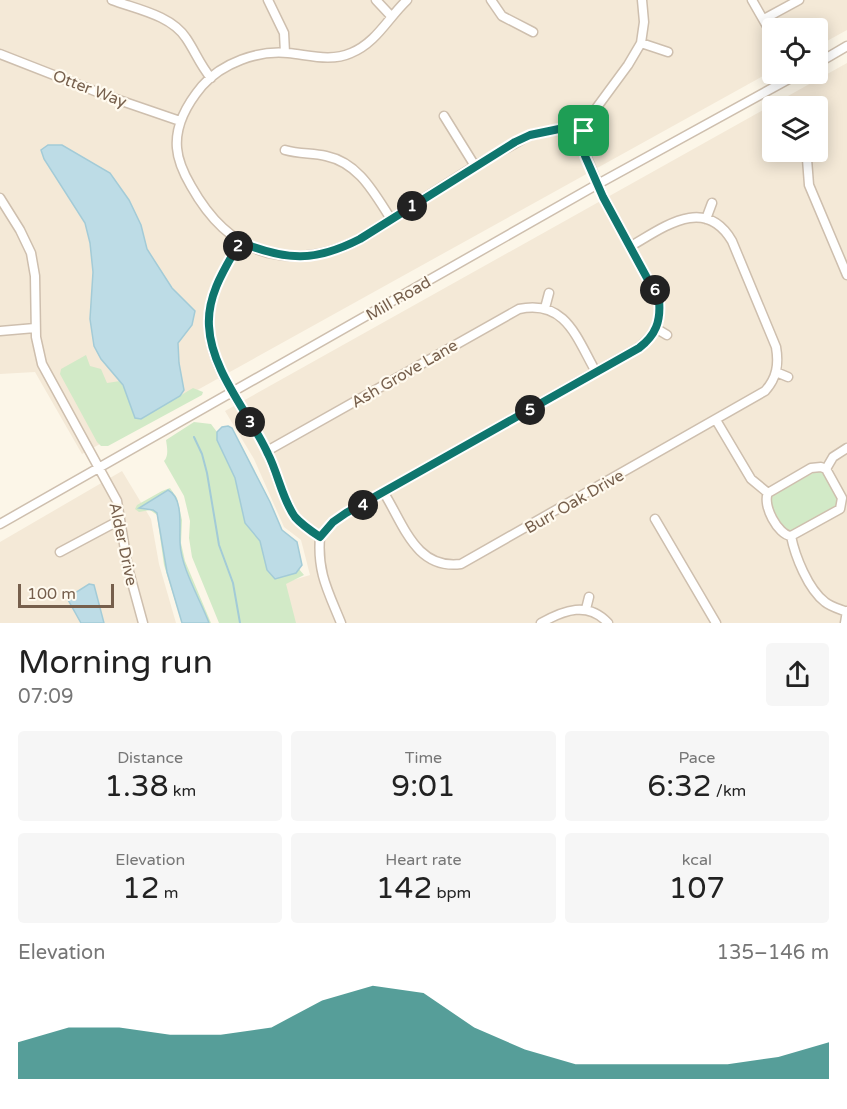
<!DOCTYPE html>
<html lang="en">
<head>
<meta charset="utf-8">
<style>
	:root { --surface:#fff; --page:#f6f6f6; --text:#222; --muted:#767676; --accent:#0f766e }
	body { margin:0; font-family:"Varela Round",sans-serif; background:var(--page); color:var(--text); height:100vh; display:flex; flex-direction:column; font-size:22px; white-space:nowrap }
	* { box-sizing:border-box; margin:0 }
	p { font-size:20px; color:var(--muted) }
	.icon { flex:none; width:33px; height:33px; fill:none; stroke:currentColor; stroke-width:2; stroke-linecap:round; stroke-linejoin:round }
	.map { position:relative; height:623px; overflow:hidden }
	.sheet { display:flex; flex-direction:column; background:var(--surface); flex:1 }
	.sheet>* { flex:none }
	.fabs { position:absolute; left:762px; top:18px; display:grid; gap:12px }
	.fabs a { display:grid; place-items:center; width:66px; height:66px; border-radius:6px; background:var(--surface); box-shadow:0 3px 15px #0003; font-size:30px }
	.scale { position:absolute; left:18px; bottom:15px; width:96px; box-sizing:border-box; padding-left:6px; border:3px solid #765f4c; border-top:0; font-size:16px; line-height:21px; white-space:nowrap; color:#765f4c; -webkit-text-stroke:4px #fffaef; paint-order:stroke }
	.pin { position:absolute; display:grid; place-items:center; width:51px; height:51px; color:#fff; margin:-26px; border-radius:12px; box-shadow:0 3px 9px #0006 }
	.km { position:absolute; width:30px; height:30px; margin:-15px; border-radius:50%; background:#222; color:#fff; font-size:16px; line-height:30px; text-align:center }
	.round { display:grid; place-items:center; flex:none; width:63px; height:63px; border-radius:6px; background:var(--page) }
	.overview { display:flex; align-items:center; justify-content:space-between; height:102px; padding:0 18px }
	h1 { font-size:33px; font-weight:600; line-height:45px }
	.stats { display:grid; grid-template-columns:repeat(3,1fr); gap:9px; height:102px; padding:6px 18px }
	.stats div { display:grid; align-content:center; border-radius:6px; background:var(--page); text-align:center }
	.stats b { font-size:30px; font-weight:600 }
	.stats small { font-size:16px; font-weight:400 }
	.stats p { font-size:16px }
	.chart { height:168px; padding:12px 18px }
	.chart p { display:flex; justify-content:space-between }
	.chart svg { width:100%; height:108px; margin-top:6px; fill:var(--accent); opacity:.7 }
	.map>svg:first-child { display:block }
</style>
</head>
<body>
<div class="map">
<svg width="847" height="623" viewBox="0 0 847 623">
	<rect width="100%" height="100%" fill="#fcf6e8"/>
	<path fill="#f4e9d7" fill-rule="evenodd" d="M 0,0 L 847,0 L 847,30 L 818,46 L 818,28 L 772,28 L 772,71 L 82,454 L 35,372 L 0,374 Z
		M 847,63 L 847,623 L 292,623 L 280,584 L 310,575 L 301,540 L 284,527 L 254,459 L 225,411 ZM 772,106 L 818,106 L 818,152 L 772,152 Z
		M 122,471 L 151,519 L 159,564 L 176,623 L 0,623 L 0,542 Z"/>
	<path fill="#d2eac7" d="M 86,355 L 90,366 L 101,369 L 107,383 L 120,381 L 141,419 L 193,388 L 203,392 L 202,395 L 108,446 L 101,446 L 97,442 L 60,374 L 61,369 Z
		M 194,422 L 211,424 L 217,432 L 217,440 L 235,478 L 245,523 L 260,541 L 267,570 L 296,573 L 299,569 L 304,575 L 286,584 L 296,623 L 219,623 L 192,557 L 189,538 L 190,521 L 184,496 L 164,461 C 169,456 167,447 166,440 Z
		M 820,471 C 829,477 838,493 838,504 L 793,531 L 787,531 C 780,521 769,508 772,496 L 815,472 Z
		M 170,488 L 177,498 L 182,520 L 181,543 L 185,561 L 211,623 L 209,623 C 201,601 188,579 182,556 C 177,535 184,511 171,491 L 168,490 L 141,509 L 153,510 L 157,513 L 167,572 L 182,623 L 164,565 L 157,515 L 150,510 L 139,512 L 135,509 L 137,505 L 162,491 Z"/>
	<path fill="#bddce6" stroke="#a3cbd7" stroke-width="1.5" d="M 48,145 L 62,145 L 110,173 L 129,200 L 141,225 L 147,249 L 172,288 L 195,311 L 192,325 L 178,343 L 179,363 L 184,390 L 180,396 L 141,419 L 135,418 L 123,385 L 101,359 L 94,346 L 90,319 L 93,272 L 90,243 L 85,223 L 44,159 L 41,150 Z
		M 228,426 L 232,428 L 270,502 L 282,530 L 297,542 L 302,565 L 296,573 L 275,579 L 267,570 L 260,541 L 245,523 L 235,478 L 217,440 L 217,432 L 222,427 Z
		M 168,490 C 184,498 179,528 180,543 C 181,568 200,599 209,623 L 182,623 L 167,572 L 157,513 L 153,510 L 139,508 Z
		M 89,584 L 94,585 L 104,623 L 81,623 L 67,598 Z"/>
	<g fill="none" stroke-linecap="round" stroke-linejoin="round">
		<path stroke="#a3cbd7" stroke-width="2" d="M 194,437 L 202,454 L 207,473 L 219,545 L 233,583 L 240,623"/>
		<g stroke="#cebfae" stroke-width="11">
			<path id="minor" d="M 112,0 C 136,9 171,15 186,38 C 195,51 200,65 211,78
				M 268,0 L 284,33 L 285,53
				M 376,0 L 391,16
				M 407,0 C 388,18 376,43 351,53 C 331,62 309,55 288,53 C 258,50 222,63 202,86 C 187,104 175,125 177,148 C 178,162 184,174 191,186 C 209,218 232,243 268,253 C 301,261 331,254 360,239 L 475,166 L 530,135 L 559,129 L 584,131
				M 491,0 L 502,16 L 533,32
				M 752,0 L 772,35
				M 764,19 L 799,0
				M 641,43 L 668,52
				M 0,54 L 110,97 L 180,121
				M 818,63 L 847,46
				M 444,116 L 475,166
				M 285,150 C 299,154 312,153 326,156 C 359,163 374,193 391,219
				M 807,159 L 809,185 L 847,275
				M 0,198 L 20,230 L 31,253 L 35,276 L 36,337 L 42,364 L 117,501 L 128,568 L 143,623
				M 706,219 L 712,203
				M 240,242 C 225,268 207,295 209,326 C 210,371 250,414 268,454 C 277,473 283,500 295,517 C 302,525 311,531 320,537
				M 545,308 L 549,293
				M 657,329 L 667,335
				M 0,331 L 35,328
				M 776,372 L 788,377
				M 716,420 L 751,479 L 768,493 C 762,505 778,535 791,536 C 795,556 808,589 825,602 C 831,607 840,609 847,612
				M 267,451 L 519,309 C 566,299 577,339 596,372
				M 384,493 C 404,525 416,570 461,564 L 765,391 C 777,378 779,364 776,347 L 732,241 C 705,195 664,227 631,246
				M 768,493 L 811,468 L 821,467 L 826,469 L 833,457 L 847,448
				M 655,519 L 716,623
				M 0,524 L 598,184 L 798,74
				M 791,536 L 840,509 L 842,498 L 826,469
				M 320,537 L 333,522 L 346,513 L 638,348 C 656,335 661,321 659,300 L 603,197 L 583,148 L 584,131 L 589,118 L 628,65 L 641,43 L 644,22 L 642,0
				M 320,537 C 317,572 328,591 341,623
				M 60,552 L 120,520
				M 586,609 L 589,597
				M 541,623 C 564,610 588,601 608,623
				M 845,623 L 847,611"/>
		</g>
		<use href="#minor" stroke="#fff" stroke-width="8"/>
	</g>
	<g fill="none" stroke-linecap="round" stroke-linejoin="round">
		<g stroke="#fff" stroke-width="12">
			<path id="route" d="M 559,129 L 584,131 L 585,156 L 603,197 L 659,300 C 661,321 656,335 639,348 L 346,513 L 333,522 L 320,537 C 311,531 302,525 295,517 C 282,499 278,473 268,454 C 250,414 211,371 209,326 C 207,295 225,268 240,242 C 287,261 315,262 360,239 L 515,142 L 530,135 Z"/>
		</g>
		<use href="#route" stroke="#0f766e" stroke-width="8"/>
	</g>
	<g text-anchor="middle" stroke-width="4.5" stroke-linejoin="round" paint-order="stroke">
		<g font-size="16" fill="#765f4c" stroke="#fffaef">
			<text transform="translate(90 88) rotate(21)" y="6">Otter Way</text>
			<text transform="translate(398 298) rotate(-30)" y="6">Mill Road</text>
			<text transform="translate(404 373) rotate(-30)" y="6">Ash Grove Lane</text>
			<text transform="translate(574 501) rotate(-30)" y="6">Burr Oak Drive</text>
			<text transform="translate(124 544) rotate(78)" y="6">Alder Drive</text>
		</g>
	</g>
</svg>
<div class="fabs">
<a><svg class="icon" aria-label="locate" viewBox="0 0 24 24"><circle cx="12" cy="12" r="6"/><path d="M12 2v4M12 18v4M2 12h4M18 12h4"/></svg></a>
<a><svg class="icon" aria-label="layers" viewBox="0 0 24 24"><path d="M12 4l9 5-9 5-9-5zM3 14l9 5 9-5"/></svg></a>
</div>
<div class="scale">100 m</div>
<div class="pin" style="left:584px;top:131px;background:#1e9e55"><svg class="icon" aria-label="arrive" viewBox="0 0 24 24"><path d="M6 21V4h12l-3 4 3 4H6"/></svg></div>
<b class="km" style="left:412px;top:206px">1</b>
<b class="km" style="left:238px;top:246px">2</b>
<b class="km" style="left:250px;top:422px">3</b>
<b class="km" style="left:363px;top:505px">4</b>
<b class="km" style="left:530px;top:410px">5</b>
<b class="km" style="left:655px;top:290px">6</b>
</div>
<section class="sheet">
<div class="overview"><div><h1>Morning run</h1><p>07:09</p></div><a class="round"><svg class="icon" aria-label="share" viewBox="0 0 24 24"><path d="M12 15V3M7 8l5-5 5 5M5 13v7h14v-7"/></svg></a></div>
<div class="stats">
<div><p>Distance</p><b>1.38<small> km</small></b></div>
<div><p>Time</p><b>9:01</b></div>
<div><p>Pace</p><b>6:32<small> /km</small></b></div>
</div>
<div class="stats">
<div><p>Elevation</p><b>12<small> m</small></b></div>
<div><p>Heart rate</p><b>142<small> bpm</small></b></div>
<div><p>kcal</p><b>107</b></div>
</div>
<div class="chart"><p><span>Elevation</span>135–146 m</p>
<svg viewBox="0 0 160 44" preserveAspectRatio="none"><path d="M0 44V29L10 23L20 23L30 26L40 26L50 23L60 12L70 6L80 9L90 23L100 32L110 38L120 38L130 38L140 38L150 35L160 29V44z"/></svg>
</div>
</section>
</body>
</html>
